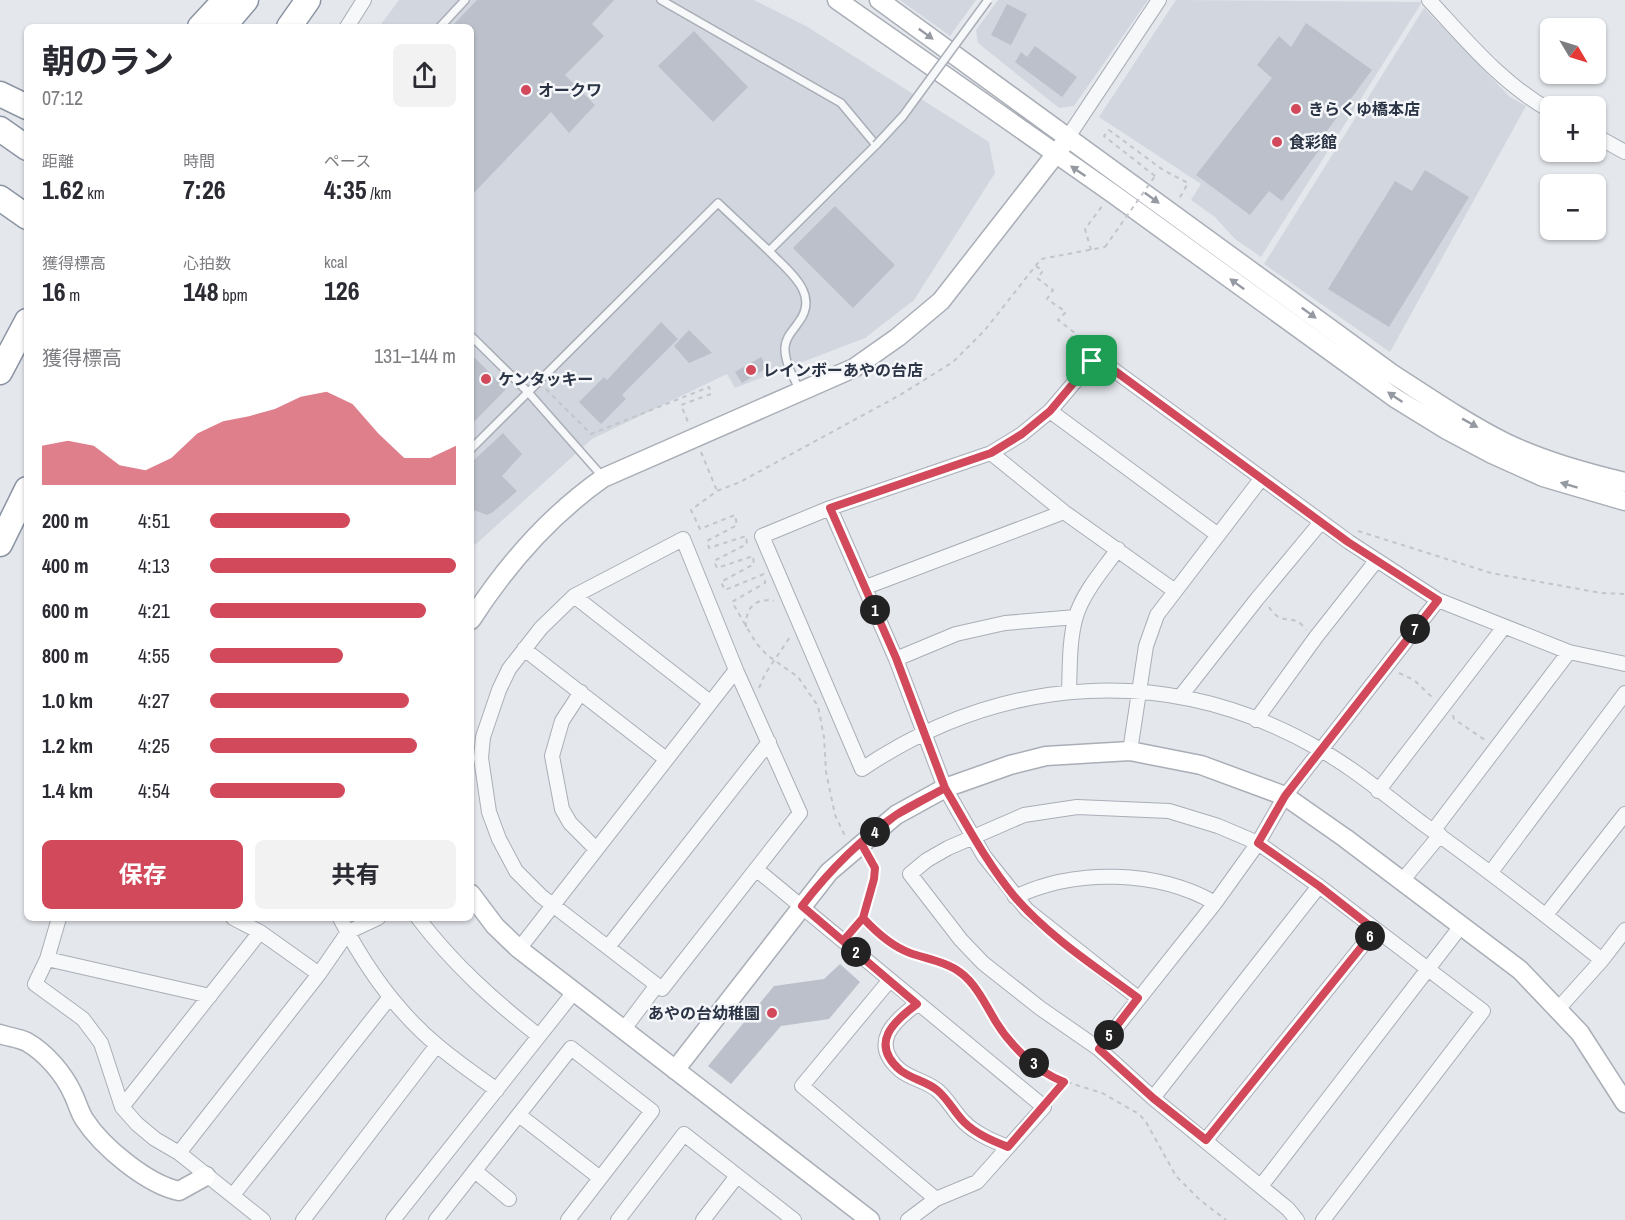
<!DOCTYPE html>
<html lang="ja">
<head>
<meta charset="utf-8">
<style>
	:root { --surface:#fff; --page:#f2f2f3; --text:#2b2b33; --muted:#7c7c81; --accent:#d1495b }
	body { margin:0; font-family:"Archivo Narrow","Noto Sans JP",sans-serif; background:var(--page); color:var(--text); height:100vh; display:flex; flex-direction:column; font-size:22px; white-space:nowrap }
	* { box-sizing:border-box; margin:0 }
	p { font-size:20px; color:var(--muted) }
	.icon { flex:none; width:33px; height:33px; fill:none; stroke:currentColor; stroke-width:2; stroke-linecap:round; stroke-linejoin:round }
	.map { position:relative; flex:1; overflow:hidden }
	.drawer { position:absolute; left:24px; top:24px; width:450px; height:897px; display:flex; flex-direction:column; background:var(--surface); border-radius:9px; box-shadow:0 2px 4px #0004 }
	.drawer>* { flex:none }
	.needle { width:39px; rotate:128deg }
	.controls { position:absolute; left:1540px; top:18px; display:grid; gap:12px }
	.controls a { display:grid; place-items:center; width:66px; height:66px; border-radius:9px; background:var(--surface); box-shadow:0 2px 4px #0004; font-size:30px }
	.pin { position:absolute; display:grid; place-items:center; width:51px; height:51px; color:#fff; margin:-26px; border-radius:12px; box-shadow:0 3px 9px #0006 }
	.km { position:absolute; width:30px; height:30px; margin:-15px; border-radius:50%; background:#222; color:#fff; font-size:16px; line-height:30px; text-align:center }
	.round { display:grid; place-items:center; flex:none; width:63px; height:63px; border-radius:9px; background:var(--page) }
	.summary { display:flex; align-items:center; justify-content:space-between; height:102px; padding:0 18px }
	h1 { font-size:33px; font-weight:700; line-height:45px }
	.metrics { display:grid; grid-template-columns:repeat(3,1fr); gap:9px; height:102px; padding:6px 18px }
	.metrics div { display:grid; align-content:center }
	.metrics b { font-size:26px; font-weight:700 }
	.metrics small { font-size:16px; font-weight:400 }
	.metrics p { font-size:16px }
	.chart { height:168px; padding:12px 18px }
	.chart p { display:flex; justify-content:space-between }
	.chart svg { width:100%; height:108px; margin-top:6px; fill:var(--accent); opacity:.7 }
	.cta { display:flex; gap:12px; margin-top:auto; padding:12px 18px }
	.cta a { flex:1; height:69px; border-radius:9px; background:var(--accent); color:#fff; font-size:24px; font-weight:700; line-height:69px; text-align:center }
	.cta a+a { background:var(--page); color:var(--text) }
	ul { padding:0 18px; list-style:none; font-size:20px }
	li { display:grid; grid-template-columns:96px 72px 1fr; align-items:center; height:45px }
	li i { height:15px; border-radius:8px; background:var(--accent) }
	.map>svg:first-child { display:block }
</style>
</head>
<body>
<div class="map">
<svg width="1625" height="1220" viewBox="0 0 1625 1220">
	<rect width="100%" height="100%" fill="#e4e7ec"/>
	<path fill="#d2d6de" d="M 399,0 L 754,0 L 806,26 L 989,142 L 995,173 L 914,300 L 865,338 L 735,388 L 727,374 L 592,439 L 475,545 L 471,541 L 471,27 L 379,27 Z
		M 900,0 L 976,0 L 950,36 Z
		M 998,0 L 1148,0 L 1074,106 L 1059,108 L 978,43 L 976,30 Z
		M 1176,0 L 1422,2 L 1261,257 L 1235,239 L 1215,217 L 1191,200 L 1201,184 L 1099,117 Z
		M 1424,8 L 1510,97 L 1526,106 L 1390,352 L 1264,264 Z"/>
	<path fill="#bbc0ca" d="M 477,0 L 614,0 L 592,24 L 604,36 L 565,75 L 595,105 L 569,133 L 551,112 L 471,196 L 471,27 L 451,27 Z
		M 1007,4 L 1027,14 L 1011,45 L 991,35 Z
		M 1306,23 L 1372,70 L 1321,139 L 1325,142 L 1282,201 L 1269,191 L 1250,215 L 1196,175 L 1272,78 L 1257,65 L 1279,36 L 1291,47 Z
		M 694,31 L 748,87 L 713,122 L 658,66 Z
		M 1035,46 L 1077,77 L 1062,97 L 1015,62 L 1021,52 L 1027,57 Z
		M 1425,170 L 1469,197 L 1389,327 L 1328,289 L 1395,181 L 1412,191 Z
		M 835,206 L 895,265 L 853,308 L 793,248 Z
		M 661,322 L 678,339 L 622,395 L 626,399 L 601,424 L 579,402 L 604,377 L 607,380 Z
		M 689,330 L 712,353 L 689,363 L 674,346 Z
		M 471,354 L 506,389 L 471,425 Z
		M 761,357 L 767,368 L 742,383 L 735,372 Z
		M 503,433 L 522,454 L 502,476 L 517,491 L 493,512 L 487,515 L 471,509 L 471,463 Z
		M 840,964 L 860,982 L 829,1019 L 781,1026 L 731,1084 L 708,1066 L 774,986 L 824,979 Z"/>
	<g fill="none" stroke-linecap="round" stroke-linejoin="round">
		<g stroke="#a9aeb7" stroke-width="10">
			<path id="lane" d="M 661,0 L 841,103 L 876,145 L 769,251 C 789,272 821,294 798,323 C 793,331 786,336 785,347 C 784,362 794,378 800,391
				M 440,27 L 465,0
				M 471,336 L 527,391 L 602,476
				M 471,449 L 718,203 L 769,251"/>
		</g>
		<g stroke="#a9aeb7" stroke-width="16">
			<path id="street" d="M 1429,0 C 1467,41 1502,84 1551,111
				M 347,27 L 364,0
				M 1596,136 L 1625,152
				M 1068,137 L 1159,0
				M 1050,411 L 1218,535
				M 991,453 L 1064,512 L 1175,591
				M 830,508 L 896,659 L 945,788 L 984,856 L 1027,910 L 1138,998
				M 683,539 L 736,670 L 800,813 L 662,989 L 541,896 L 516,871 L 499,839 L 489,812 L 481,758 L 483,737 L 499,690 L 509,669 L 541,628 L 574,596 Z
				M 866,587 L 1064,512
				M 574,596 L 710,702
				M 524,649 L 666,759
				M 896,659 L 956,634 L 1005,623 L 1076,617
				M 1069,691 C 1070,667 1069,640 1076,616 C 1084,591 1103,570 1118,549
				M 581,692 L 562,721 L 552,756 L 562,809 L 570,823 L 596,849
				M 1180,697 L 1257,599 L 1321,522
				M 1256,720 L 1316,637 L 1376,561
				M 1130,751 L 1146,646 L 1157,615 L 1261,479
				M 1378,791 L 1504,627
				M 1433,831 L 1569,652
				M 756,869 L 1044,1107 L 977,1182 L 936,1199 L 908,1220
				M 1491,872 L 1625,693
				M 1402,881 L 1440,835
				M 1015,897 C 1075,868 1158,870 1215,903
				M 1546,915 L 1625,814
				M 59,918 L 47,959 L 35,984 L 83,1019 L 101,1043 L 122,1107 L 137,1124 L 155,1139 L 179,1153 L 263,1220
				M 233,918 L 260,932 L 319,974
				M 340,918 C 364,965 397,1012 438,1046 C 457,1062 477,1076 497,1090
				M 418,918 C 454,965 493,1000 539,1036
				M 608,947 L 769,742
				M 519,949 L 736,670
				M 47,959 L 210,996
				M 1602,960 C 1543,913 1484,867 1422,823 C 1389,798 1355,769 1319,749 C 1170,663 1003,674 862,769 L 762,536 L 830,508 L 991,453 L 1022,434 L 1050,411 L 1096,357 L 1349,542 L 1438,600 L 1569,652 L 1625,664
				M 889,981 L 802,1086 L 936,1199
				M 917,1004 C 894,1021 869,1043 900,1070 C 911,1079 926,1081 937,1090 C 948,1099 954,1112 964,1122 C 976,1134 993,1141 1008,1147
				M 1558,1009 L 1602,960 L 1625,930
				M 624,1029 L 657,985
				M 1099,1049 L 1215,903 L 1258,843 L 1285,796 L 1438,600
				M 1153,1098 L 1319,886
				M 122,1107 L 260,932
				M 519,1115 L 600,1178
				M 1206,1140 L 1375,930
				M 179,1153 L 319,974 L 348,932 L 378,918
				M 475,1171 L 509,1199
				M 1261,1186 L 1461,926
				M 233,1195 L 390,997
				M 303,1220 L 437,1045
				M 393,1220 L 574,992
				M 436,1220 L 571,1048 L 652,1111 L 568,1220
				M 618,1220 L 684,1134 L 794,1220
				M 703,1220 L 737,1176
				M 1297,1220 L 1288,1209 L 1153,1098 L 1099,1049 L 1040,1008 L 983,963 L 961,940 L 910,874 L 927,860 L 948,848 L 1024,815 L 1077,807 L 1169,811 L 1218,826 L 1258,843 L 1319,886 L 1483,1011 L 1323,1220"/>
		</g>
		<g stroke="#a9aeb7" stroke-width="21">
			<path id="secondary" d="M 837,0 L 1112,193 L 1395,398 L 1447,430 L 1492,454 L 1543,477 L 1625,501
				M 879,0 L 1391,373 C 1428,397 1466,423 1506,443 C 1544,461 1584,472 1625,482
				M 471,620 C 507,564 549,516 603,478 L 854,368 L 898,337 L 941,301 L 1062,146
				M 471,894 L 495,926 L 519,949 L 870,1220
				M 0,1034 C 8,1037 19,1038 27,1042 C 46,1053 64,1074 73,1094 C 77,1102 79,1111 84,1119 C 102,1147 147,1184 179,1191 L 206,1176
				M 675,1070 L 829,872 L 896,815 L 945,788 L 1010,765 L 1046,756 L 1130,751 L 1201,765 L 1285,796 L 1345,838 L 1520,970 L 1580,1033 L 1625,1103"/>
		</g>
		<g stroke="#8b94a3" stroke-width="27">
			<path id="highway" d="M 200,27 L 225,0
				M 223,27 L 246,0
				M 289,27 L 308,0
				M 0,94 L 27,107
				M 0,129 L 27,148
				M 0,198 L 27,217
				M 0,372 L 27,321
				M 0,544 L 27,489"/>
		</g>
		<path stroke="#c2c5cb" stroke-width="2" stroke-dasharray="4.5 4.5" stroke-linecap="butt" d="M 1155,176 L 1104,136 L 1109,130 L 1163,170 L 1188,183 L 1179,199
			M 1091,250 L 1085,229 L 1103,205
			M 1036,266 L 1043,271 L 1037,278 L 1053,290 L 1047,299 L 1066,312 L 1058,320 L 1075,333 L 1068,341 L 1083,353
			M 546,389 L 591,434 L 709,387 L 711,394 L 681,405 L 688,422
			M 701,452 L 717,491
			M 1358,531 L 1491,573 L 1601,593 L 1625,594
			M 764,574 L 725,590 L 721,582 L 754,564 L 753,556 L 717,568 L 714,561 L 747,544 L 746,536 L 709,548 L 707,541 L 737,525 L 735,515 L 700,529 L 691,510 L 717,491 L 740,482 L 900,395 L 953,362 L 985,330 L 1041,259 L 1105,247
			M 765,580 L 765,583 L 732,602 L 756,643 L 767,655 L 798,677 L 818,706 L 824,737 L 826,772 L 835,815 L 846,838
			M 1269,607 C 1283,629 1292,610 1306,630
			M 746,627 C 745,609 755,597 774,601
			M 1399,673 L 1414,680 L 1433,698
			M 759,688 L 765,674 L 790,637
			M 1453,715 L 1454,719 L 1485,740
			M 863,918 L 880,936 L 892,944 L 963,974 L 989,1007 L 995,1020 L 1012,1045 L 1054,1078 L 1102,1093 L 1139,1114 L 1146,1122 L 1176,1176 L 1200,1200 L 1226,1220
			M 853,930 L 863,918 L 874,879 L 875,868 L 871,858
			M 1053,1096 L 1064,1081"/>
		<use href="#lane" stroke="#f7f8fa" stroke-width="7"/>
		<use href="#street" stroke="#f7f8fa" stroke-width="14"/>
		<use href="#secondary" stroke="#fff" stroke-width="18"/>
		<use href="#highway" stroke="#fff" stroke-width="24"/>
		<g stroke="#a9aeb7" stroke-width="10" stroke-linecap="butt">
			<path id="lane-bridge" d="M 876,145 L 903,116 L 988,0"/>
		</g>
		<path stroke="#c2c5cb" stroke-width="2" stroke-dasharray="4.5 4.5" stroke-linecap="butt" d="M 1105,247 L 1155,176"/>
		<use href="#lane-bridge" stroke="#f7f8fa" stroke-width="7"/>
	</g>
	<defs><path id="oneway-solid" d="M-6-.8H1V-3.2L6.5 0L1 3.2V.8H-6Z" transform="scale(1.5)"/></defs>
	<g fill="#959aa2">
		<use href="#oneway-solid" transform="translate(926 34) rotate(36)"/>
		<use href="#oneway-solid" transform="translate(1078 171) rotate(-146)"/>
		<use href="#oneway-solid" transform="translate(1152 198) rotate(36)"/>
		<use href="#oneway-solid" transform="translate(1237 284) rotate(-144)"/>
		<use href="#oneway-solid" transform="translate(1309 313) rotate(36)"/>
		<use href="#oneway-solid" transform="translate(1395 397) rotate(-146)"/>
		<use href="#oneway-solid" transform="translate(1470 423) rotate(29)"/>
		<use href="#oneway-solid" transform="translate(1569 485) rotate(-163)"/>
	</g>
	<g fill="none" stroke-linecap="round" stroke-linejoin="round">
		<g stroke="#fff" stroke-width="12">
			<path id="route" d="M 1092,361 L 1050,411 L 1022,434 L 991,453 L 830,508 L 896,658 L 945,788 L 896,815 L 861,843 L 875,868 L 874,879 L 863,918 L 843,941 L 917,1004 C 894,1021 869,1043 900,1070 C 911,1079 926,1081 937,1090 C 948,1099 954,1112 964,1122 C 976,1134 993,1141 1008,1147 L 1064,1082 C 1037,1072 1010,1045 996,1022 C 987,1007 976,984 961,973 C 947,962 927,959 910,953 C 891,946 876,932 863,918 L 843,941 L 802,906 C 829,871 859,840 896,815 C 911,805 929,797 945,788 C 967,825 986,862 1014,896 C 1048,936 1096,967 1138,998 L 1099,1049 L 1153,1098 L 1206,1140 L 1375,930 L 1319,886 L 1258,843 L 1285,796 L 1438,600 L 1348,542 L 1096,357 L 1092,361"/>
		</g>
		<use href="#route" stroke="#d1495b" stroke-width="8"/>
	</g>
	<g fill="#d1495b" stroke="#f4f6f9" stroke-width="2">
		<circle cx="526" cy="90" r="6"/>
		<circle cx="1296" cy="109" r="6"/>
		<circle cx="1277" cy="142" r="6"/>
		<circle cx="751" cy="370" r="6"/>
		<circle cx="486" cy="379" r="6"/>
		<circle cx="772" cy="1013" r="6"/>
	</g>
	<g text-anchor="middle" stroke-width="5" stroke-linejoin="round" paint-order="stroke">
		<g font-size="16" font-weight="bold" fill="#2b3445" stroke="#f4f6f9" text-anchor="start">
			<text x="538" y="96">オークワ</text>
			<text x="1308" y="115">きらくゆ橋本店</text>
			<text x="1289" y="148">食彩館</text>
			<text x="763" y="376">レインボーあやの台店</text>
			<text x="498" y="385">ケンタッキー</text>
			<text x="760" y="1019" text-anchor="end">あやの台幼稚園</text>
		</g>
	</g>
</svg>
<div class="controls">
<a><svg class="needle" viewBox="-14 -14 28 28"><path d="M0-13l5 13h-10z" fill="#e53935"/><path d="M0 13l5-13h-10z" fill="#7c7c81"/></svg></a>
<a>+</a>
<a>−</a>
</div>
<div class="pin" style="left:1092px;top:361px;background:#1e9e55"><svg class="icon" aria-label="arrive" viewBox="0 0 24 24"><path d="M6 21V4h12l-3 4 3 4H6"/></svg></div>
<b class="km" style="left:875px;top:610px">1</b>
<b class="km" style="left:856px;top:952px">2</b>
<b class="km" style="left:1034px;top:1063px">3</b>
<b class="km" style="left:875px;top:832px">4</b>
<b class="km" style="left:1109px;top:1035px">5</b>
<b class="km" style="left:1370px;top:936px">6</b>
<b class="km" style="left:1415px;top:629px">7</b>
<section class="drawer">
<div class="summary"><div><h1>朝のラン</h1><p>07:12</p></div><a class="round"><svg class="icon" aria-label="share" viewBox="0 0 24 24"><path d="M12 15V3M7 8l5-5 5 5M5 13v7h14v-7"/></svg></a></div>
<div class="metrics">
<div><p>距離</p><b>1.62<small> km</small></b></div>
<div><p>時間</p><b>7:26</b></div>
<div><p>ペース</p><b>4:35<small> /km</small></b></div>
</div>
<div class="metrics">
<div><p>獲得標高</p><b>16<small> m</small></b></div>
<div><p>心拍数</p><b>148<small> bpm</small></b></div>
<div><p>kcal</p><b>126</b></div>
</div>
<div class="chart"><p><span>獲得標高</span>131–144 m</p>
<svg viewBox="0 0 160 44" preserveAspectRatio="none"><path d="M0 44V28L10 26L20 28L30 36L40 38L50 33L60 23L70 18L80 16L90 13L100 8L110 6L120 11L130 23L140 33L150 33L160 28V44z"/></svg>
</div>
<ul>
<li><b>200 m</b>4:51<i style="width:57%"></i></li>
<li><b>400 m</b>4:13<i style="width:100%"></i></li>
<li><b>600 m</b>4:21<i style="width:88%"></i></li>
<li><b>800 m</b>4:55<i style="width:54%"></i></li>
<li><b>1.0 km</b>4:27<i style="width:81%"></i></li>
<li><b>1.2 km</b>4:25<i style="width:84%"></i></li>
<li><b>1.4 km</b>4:54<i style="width:55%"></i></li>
</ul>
<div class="cta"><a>保存</a><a>共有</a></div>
</section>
</div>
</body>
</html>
